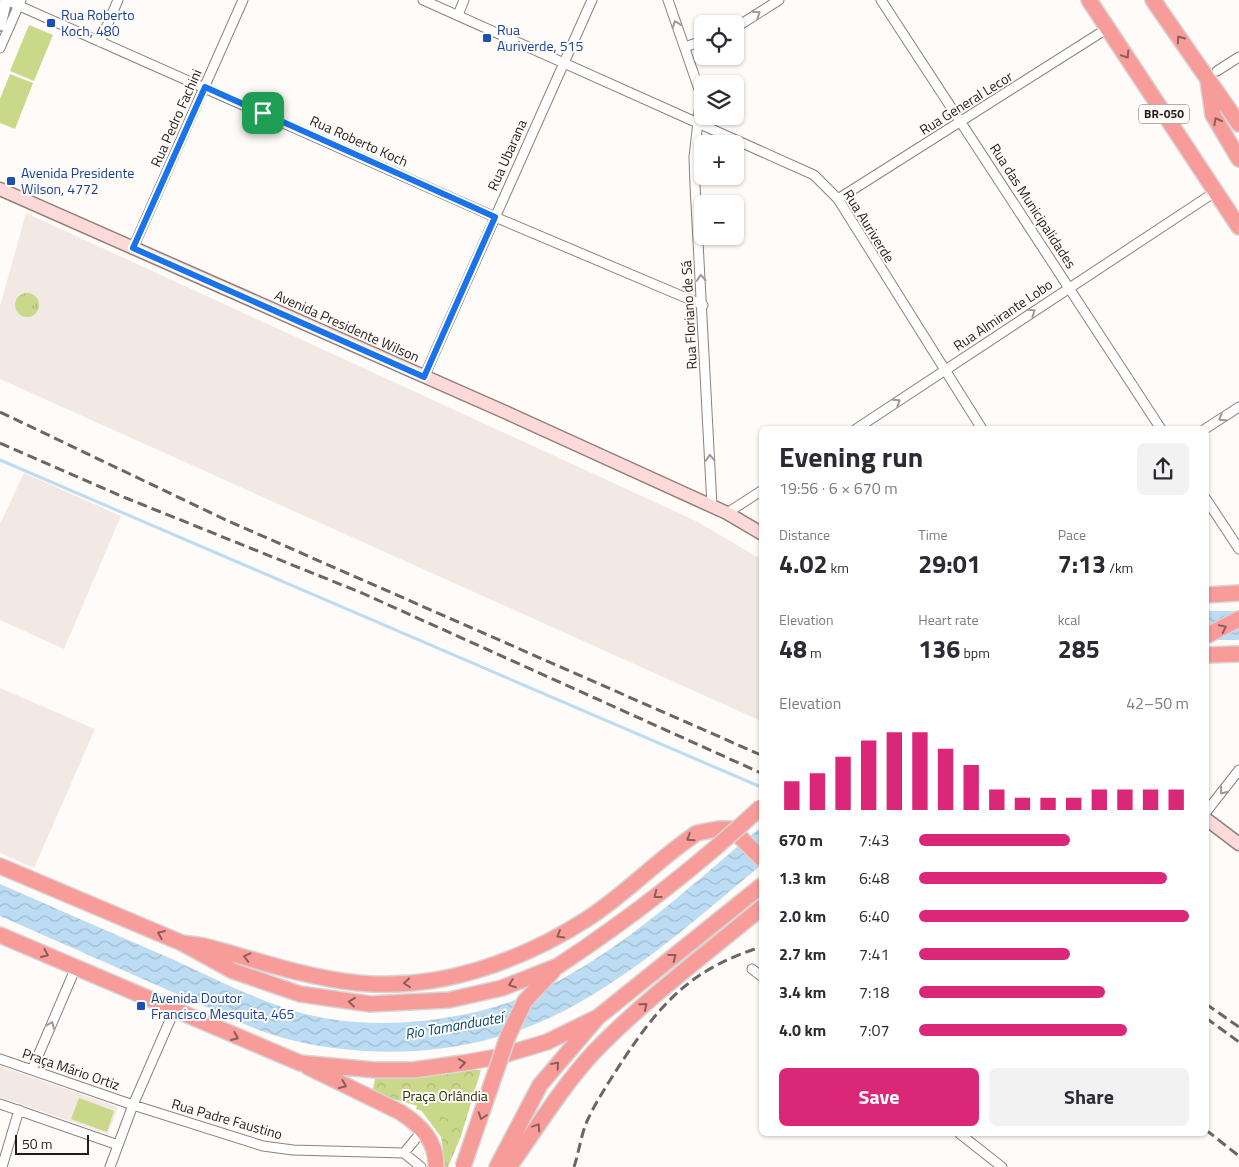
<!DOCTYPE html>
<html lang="en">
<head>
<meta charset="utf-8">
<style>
	:root { --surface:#fff; --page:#f2f2f3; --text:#2b2b33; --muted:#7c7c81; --accent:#db2777 }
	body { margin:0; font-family:"Titillium Web",sans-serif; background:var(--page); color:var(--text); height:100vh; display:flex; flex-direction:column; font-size:19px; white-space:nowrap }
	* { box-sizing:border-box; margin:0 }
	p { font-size:16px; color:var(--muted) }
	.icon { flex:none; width:28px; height:28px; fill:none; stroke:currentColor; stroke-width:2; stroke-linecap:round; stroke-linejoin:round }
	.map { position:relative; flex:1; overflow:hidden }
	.side { position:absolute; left:759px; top:426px; width:450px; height:710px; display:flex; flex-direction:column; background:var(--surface); border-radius:8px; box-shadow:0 1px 4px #0004 }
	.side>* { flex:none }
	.fabs { position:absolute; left:694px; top:15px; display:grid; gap:10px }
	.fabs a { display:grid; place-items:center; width:50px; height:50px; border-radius:8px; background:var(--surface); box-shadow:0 1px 4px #0004; font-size:25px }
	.scale { position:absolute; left:15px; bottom:12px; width:74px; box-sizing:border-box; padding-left:5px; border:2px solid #231d1a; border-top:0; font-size:14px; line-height:18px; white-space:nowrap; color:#231d1a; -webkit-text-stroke:4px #fefbf9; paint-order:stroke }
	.pin { position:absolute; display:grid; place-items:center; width:42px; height:42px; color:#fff; margin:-21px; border-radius:10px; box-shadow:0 2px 8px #0006 }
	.round { display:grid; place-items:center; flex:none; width:52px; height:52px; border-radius:8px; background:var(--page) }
	.summary { display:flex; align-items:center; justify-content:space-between; height:85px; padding:0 20px }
	h1 { font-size:28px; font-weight:700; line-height:38px }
	.metrics { display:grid; grid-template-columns:repeat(3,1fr); gap:8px; height:85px; padding:5px 20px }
	.metrics div { display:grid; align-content:center }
	.metrics b { font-size:25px; font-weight:700 }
	.metrics small { font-size:14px; font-weight:400 }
	.metrics p { font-size:14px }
	.chart { height:140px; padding:10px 20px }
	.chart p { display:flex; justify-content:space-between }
	.chart svg { width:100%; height:90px; margin-top:5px; stroke:var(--accent); stroke-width:6 }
	.cta { display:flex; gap:10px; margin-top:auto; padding:10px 20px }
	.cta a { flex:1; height:58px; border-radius:8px; background:var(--accent); color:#fff; font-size:20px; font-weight:700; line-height:58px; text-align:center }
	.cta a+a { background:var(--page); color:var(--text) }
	ul { padding:0 20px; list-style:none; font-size:16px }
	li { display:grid; grid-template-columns:80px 60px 1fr; align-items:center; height:38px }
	li i { height:12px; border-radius:6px; background:var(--accent) }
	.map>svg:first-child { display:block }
</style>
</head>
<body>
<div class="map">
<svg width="1239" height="1167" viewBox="0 0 1239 1167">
	<defs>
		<pattern id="grass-tufts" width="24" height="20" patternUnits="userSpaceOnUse" patternTransform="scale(1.25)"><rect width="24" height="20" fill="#c9d989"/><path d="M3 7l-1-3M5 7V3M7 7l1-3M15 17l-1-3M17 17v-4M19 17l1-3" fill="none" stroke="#acba76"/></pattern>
		<pattern id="forest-crowns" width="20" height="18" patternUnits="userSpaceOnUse" patternTransform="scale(1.25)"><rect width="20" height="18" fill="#c9d989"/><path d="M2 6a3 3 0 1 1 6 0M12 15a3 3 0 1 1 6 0" fill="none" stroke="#acba76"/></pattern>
		<pattern id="water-waves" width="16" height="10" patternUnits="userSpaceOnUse" patternTransform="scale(1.25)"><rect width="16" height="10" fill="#bbdcf3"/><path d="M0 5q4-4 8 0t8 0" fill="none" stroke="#a0bcd0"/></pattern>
	</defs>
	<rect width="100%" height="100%" fill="#fefbf9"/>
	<path fill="#f2e9e5" d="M 26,213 L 696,521 L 761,559 L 761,721 L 0,379 L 0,306 Z
		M 24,473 L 121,516 L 64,649 L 0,620 L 0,524 Z
		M 0,688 L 95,729 L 34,868 L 0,853 Z
		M 0,1066 L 118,1107 L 108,1134 L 0,1097 Z"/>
	<path fill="url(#grass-tufts)" d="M15 305a12 12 0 1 1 24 0a12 12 0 1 1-24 0Z"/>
	<path fill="url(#forest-crowns)" d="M 430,1070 L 481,1070 L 461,1136 L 448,1167 L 441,1167 L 443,1149 L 441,1137 L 418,1106 L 372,1093 L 376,1074 Z"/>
	<path fill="#c9d989" d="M 29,25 L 53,35 L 34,81 L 10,71 Z
		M 10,74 L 33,83 L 15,129 L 0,123 L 0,99 Z
		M 423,1087 L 464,1099 L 457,1121 L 416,1109 Z
		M 79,1098 L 114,1111 L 107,1132 L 71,1119 Z"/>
	<path fill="url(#water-waves)" d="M 1206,611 L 1239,611 L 1239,640 L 1206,640 Z
		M 761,827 L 761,865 C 701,915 643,967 575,1005 C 488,1054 376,1064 280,1037 C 248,1028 217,1011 186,998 C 124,971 62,943 0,916 L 0,884 C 57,909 114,934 172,959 C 209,976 246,995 285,1008 C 369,1037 485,1022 562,979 C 635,939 697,880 761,827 Z"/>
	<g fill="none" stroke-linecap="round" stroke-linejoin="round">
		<path stroke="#bbdcf3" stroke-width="3" d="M 0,460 L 761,787"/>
		<g stroke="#8f8179" stroke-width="11">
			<path id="minor" d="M 6,0 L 495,217 L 703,305
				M 423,0 L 814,175 L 838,199 L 982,429
				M 668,0 L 701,95 L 694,157 L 695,185 L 712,506
				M 881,0 L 1161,429
				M 458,15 L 464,0
				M 735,28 L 779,0
				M 100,42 L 118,0
				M 685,47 L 702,41
				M 0,48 L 21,0
				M 1217,71 L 1239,57
				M 838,199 L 1108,28
				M 133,248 L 243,0
				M 424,377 L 592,0
				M 856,429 L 1215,192
				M 1205,429 L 1239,407
				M 1206,499 L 1239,549
				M 727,513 L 761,491
				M 1206,812 L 1239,770
				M 752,969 L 761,976
				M 0,1059 L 133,1105 L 263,1146 L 293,1150 L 404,1153 L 421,1167
				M 32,1070 L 76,967
				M 0,1104 L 118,1145
				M 960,1134 L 1002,1167
				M 404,1153 L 423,1130
				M 2,1167 L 19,1110
				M 110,1167 L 133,1105 L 174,1011"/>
		</g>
		<g stroke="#8f8179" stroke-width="14">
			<path id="tertiary" d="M 0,25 L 6,0"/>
		</g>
		<g stroke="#8f8179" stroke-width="15">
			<path id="secondary" d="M 0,189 L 505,412 L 727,513 L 761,533
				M 1206,819 L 1239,844"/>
		</g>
		<g stroke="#d7d6d6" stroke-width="18">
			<path id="trunk" d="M 1089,0 L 1239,227
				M 1153,0 L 1239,124
				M 1208,81 L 1213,115 L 1239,159
				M 1206,595 L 1239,593
				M 1206,636 L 1239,619
				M 1206,655 L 1239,654
				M 0,866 L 182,943 L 233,971 L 300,994 L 370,1004 L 449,1000 L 502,988 L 558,966
				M 0,935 L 300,1063 L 375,1070 L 413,1070 L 463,1063 L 497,1057 L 547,1042 L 598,1017
				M 182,943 L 204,946 C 254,959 306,978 358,983 C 438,991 520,962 587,919 C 626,894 658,859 697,833 L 718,829 L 732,829 L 761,858
				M 508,1036 L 525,1001 L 553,971
				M 308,1067 L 400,1112 C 420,1125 437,1141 436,1167
				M 497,1167 L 540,1085 L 598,1017 L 761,886
				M 509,1167 C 537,1128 561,1088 593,1053 C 644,1000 705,955 761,908"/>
		</g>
		<use href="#minor" stroke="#fff" stroke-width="9"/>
		<use href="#tertiary" stroke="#fff" stroke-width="11"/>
		<use href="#secondary" stroke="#fddad9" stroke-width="12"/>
		<use href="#trunk" stroke="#f89c9a" stroke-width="15"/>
		<path stroke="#6b6563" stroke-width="3" stroke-dasharray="10 5" stroke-linecap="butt" d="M 0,412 L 226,520 L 761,755
			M 0,443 L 126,498 L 362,593 L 761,773
			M 1206,1004 L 1239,1027
			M 1206,1018 L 1239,1042
			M 1206,1130 L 1239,1156
			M 574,1167 C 579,1152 581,1134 588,1119 C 598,1098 612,1077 625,1057 C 663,1000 694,968 761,947"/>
		<g stroke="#d7d6d6" stroke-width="18" stroke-linecap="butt">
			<path id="trunk-bridge" d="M 558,966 C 629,919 698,866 761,807
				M 463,1167 L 508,1036"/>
		</g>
		<use href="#trunk-bridge" stroke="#f89c9a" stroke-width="15"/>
	</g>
	<defs><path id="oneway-chevron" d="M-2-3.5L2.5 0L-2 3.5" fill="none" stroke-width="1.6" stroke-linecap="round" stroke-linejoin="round" transform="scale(1.25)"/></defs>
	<g stroke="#9c9998">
		<use href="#oneway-chevron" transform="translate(757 14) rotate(-33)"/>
		<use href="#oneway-chevron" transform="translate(676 24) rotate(-110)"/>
		<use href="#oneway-chevron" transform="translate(701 278) rotate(-94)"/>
		<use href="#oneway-chevron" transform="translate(1032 312) rotate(-34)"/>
		<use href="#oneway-chevron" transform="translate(897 402) rotate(-33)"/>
		<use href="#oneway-chevron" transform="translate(1222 418) rotate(147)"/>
		<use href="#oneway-chevron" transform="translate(710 458) rotate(-93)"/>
		<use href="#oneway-chevron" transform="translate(1223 791) rotate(128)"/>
		<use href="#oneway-chevron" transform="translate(51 1025) rotate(-67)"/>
	</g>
	<g stroke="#8e5c5a">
		<use href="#oneway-chevron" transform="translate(1180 39) rotate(-125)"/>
		<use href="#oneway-chevron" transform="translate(1126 55) rotate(57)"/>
		<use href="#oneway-chevron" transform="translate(1217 121) rotate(-118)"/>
		<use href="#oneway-chevron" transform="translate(1223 628) rotate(-26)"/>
		<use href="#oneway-chevron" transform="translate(690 838) rotate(147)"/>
		<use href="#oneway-chevron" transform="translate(657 895) rotate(142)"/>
		<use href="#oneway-chevron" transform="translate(161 934) rotate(-157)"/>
		<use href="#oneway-chevron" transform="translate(560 935) rotate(150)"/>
		<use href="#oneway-chevron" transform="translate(45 954) rotate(23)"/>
		<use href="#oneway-chevron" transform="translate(247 957) rotate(-165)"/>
		<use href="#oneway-chevron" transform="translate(673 957) rotate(-38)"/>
		<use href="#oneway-chevron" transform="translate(407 983) rotate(175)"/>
		<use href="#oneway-chevron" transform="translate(512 984) rotate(159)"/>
		<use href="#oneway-chevron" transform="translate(352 1002) rotate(-174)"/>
		<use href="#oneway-chevron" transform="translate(644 1006) rotate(-40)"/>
		<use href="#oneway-chevron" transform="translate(235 1037) rotate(23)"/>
		<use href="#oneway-chevron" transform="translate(462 1063) rotate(-9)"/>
		<use href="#oneway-chevron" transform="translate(556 1065) rotate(-49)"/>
		<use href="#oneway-chevron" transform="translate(343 1085) rotate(24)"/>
		<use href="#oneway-chevron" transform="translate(482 1116) rotate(108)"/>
		<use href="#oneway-chevron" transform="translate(537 1127) rotate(-56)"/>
	</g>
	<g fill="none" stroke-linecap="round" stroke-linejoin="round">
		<g stroke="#fff" stroke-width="10">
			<path id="route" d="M 205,87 L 495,217 L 424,377 L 133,248 Z"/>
		</g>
		<use href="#route" stroke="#1a73e8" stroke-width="6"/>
	</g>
	<g fill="#1a4fb4" stroke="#fefbf9" stroke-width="2">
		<rect x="46" y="18" width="10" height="10" rx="2.5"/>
		<rect x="482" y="33" width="10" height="10" rx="2.5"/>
		<rect x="6" y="176" width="10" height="10" rx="2.5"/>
		<rect x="136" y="1001" width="10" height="10" rx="2.5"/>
	</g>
	<g text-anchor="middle" stroke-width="4" stroke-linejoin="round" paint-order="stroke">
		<rect fill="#fefbf9" stroke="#65605d" stroke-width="1" x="1139" y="104.5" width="50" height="19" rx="4"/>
		<g font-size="12" font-weight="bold" fill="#231d1a">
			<text x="1164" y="118">BR-050</text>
		</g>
		<g font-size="14" fill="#164399" stroke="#fefbf9" text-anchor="start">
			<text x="61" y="20">Rua Roberto<tspan x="61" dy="16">Koch, 480</tspan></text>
			<text x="497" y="35">Rua<tspan x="497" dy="16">Auriverde, 515</tspan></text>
			<text x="21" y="178">Avenida Presidente<tspan x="21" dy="16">Wilson, 4772</tspan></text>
			<text x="151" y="1003">Avenida Doutor<tspan x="151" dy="16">Francisco Mesquita, 465</tspan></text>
		</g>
		<g font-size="14" fill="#231d1a" stroke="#fefbf9">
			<text transform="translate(966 103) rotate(-32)" y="5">Rua General Lecor</text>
			<text transform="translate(176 118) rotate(-66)" y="5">Rua Pedro Fachini</text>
			<text transform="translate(359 141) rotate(24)" y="5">Rua Roberto Koch</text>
			<text transform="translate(507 155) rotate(-66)" y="5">Rua Ubarana</text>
			<text transform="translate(1033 206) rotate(57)" y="5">Rua das Municipalidades</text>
			<text transform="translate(869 226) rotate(58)" y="5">Rua Auriverde</text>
			<text transform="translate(689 315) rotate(-93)" y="5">Rua Floriano de Sá</text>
			<text transform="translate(1003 315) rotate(-34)" y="5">Rua Almirante Lobo</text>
			<text transform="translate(347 326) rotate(24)" y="5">Avenida Presidente Wilson</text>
			<text transform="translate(71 1069) rotate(19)" y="5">Praça Mário Ortiz</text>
			<text transform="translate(227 1119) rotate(16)" y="5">Rua Padre Faustino</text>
		</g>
		<g font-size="14" fill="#2a3008" stroke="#fefbf9">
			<text x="445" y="1101">Praça Orlândia</text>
		</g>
		<g font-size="15" font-style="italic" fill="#044e73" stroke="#fefbf9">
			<text transform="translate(454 1026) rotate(-10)" y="5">Rio Tamanduateí</text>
		</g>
	</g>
</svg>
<div class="fabs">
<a><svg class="icon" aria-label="locate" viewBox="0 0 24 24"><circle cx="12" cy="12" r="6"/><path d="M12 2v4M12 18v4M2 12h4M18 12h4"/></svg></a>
<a><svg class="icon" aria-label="layers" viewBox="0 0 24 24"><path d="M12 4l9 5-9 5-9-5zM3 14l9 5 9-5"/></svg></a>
<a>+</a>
<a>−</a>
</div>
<div class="scale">50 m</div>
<div class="pin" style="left:263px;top:113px;background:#1e9e55"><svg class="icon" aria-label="arrive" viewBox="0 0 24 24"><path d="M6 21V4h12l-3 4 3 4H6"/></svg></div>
<section class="side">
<div class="summary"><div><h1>Evening run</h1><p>19:56 · 6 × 670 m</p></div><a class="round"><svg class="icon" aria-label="share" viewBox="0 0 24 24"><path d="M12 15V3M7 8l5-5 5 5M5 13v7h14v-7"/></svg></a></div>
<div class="metrics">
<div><p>Distance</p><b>4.02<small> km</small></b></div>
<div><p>Time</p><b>29:01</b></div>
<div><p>Pace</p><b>7:13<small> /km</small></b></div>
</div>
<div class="metrics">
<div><p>Elevation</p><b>48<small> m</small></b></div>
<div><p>Heart rate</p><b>136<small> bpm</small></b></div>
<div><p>kcal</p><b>285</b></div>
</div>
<div class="chart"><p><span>Elevation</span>42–50 m</p>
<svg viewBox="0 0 160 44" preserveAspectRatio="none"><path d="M5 44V30M15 44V26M25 44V18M35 44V10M45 44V6M55 44V6M65 44V14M75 44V22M85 44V34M95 44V38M105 44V38M115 44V38M125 44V34M135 44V34M145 44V34M155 44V34"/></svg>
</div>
<ul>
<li><b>670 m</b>7:43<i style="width:56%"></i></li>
<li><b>1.3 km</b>6:48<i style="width:92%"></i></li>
<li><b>2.0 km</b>6:40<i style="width:100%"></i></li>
<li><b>2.7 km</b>7:41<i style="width:56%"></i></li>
<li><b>3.4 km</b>7:18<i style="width:69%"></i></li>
<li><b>4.0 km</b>7:07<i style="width:77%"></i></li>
</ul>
<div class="cta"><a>Save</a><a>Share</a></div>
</section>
</div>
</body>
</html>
